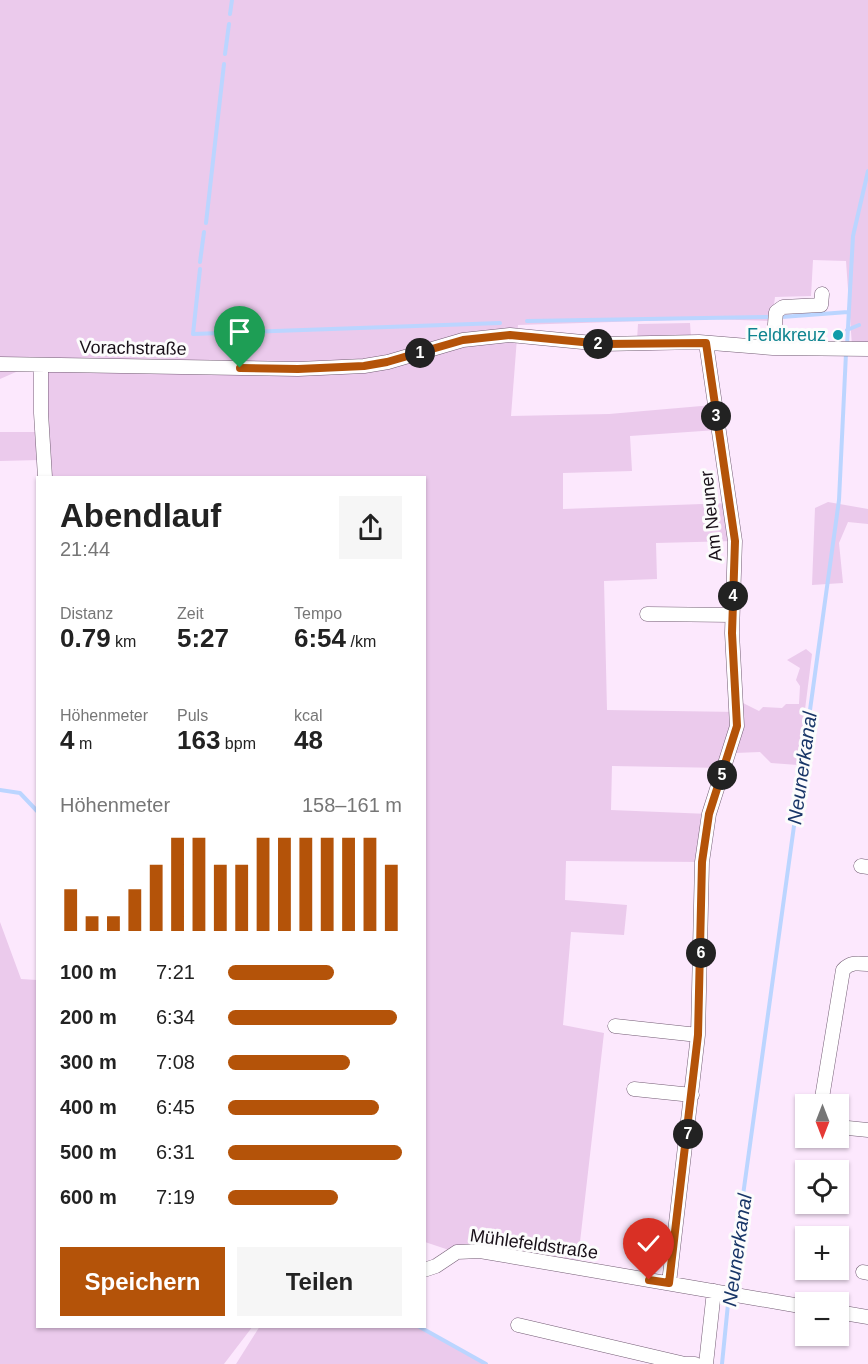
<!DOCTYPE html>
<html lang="de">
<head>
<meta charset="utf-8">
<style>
	:root { --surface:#fff; --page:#f6f6f6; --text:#222; --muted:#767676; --accent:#b45309 }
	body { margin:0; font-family:Helvetica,sans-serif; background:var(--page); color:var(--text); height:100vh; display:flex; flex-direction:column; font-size:22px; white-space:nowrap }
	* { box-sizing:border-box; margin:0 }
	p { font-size:20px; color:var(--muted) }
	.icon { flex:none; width:33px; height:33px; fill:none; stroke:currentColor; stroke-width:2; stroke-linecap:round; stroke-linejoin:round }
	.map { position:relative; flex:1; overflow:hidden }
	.sheet { position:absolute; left:36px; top:476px; width:390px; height:852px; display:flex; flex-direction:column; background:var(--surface); border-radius:0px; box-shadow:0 2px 4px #0004 }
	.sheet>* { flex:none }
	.needle { width:39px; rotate:180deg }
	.controls { position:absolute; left:795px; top:1094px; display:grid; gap:12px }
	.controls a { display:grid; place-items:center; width:54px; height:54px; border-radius:0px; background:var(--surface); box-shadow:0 2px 4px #0004; font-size:30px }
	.pin { position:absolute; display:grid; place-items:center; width:51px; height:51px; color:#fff; margin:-62px -26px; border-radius:50% 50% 50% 0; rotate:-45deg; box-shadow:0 0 6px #0007 }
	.pin .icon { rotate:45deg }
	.km { position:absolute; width:30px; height:30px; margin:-15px; border-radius:50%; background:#222; color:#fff; font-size:16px; line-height:30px; text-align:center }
	.round { display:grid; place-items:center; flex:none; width:63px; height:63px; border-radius:0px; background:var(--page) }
	.head { display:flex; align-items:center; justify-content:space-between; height:102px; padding:0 24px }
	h1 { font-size:33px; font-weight:700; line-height:45px }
	.figures { display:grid; grid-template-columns:repeat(3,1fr); gap:9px; height:102px; padding:6px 24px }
	.figures div { display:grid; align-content:center }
	.figures b { font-size:26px; font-weight:700 }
	.figures small { font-size:16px; font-weight:400 }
	.figures p { font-size:16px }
	.chart { height:168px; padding:12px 24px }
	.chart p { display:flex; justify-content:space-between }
	.chart svg { width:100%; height:108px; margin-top:6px; stroke:var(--accent); stroke-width:6 }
	.cta { display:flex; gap:12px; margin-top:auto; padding:12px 24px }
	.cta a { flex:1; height:69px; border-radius:0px; background:var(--accent); color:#fff; font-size:24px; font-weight:700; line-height:69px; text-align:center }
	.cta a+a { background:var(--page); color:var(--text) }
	ul { padding:0 24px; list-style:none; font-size:20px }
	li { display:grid; grid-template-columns:96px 72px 1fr; align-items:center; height:45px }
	li i { height:15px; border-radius:8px; background:var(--accent) }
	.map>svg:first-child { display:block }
</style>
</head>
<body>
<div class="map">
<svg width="868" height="1364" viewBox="0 0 868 1364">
	<rect width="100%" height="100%" fill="#fce8fd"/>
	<path fill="#ebcaec" d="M 0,0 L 868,0 L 868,345 L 852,346 L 846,261 L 813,260 L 811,296 L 775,297 L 772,321 L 707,319 L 518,325 L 517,334 L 398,357 L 262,366 L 41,361 L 0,379 Z
		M 690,323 L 691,338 L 637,340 L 638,324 Z
		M 517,338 L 511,416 L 609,414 L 713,405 L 717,430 L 630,436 L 632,471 L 563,473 L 563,509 L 730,503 L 735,541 L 656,543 L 657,579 L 604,581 L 607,710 L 738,712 L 724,768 L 612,766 L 611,810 L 709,814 L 702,862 L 566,861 L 565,900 L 627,905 L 624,935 L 571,932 L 563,1025 L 604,1033 L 577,1268 L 449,1250 L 425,1242 L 424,477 L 45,477 L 41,365 L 298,369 L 414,355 Z
		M 0,432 L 38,432 L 40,460 L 0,461 Z
		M 828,502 L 868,509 L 868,524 L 848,522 L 839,543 L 843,583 L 812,585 L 815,508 Z
		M 806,649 L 812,654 L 798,765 L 771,763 L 760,752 L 735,753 L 744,724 L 743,703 L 759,711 L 763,707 L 782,708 L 786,704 L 799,704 L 800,686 L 796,680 L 800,668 L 787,660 Z
		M 0,922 L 21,979 L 37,980 L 38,1326 L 253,1326 L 224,1364 L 0,1364 Z
		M 260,1326 L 418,1326 L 486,1364 L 236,1364 Z"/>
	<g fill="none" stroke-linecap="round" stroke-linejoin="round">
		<path stroke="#bbd5ff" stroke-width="4" d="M 230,14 L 232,0
			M 225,54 L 229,24
			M 206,223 L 224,64
			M 200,262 L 204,232
			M 200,269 L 193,334 L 500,323
			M 782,317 L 848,312
			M 527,321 L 768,317
			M 847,330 L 859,325
			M 847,346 L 853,236 L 868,171
			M 0,790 L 20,793 L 38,812
			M 418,1326 L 486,1364
			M 722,1364 L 728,1304 L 839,500 L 846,353"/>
		<g stroke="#735d74" stroke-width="15">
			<path id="minor" d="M 773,348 L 776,312 L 783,307 L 821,305 L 822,294
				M 0,364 L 298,369 L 364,366 L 388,362 L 463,340 L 510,335 L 603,344 L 699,342 L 773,348 L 868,349
				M 41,365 L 41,413 L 45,477
				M 647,614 L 732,615
				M 861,866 L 868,867
				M 615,1026 L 698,1035
				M 634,1089 L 692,1095
				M 821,1104 L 843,970 C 850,962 858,963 868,964
				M 838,1127 L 868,1130
				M 424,1270 L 436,1266 L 457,1252 L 480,1251 L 806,1307
				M 863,1272 L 868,1273
				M 669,1283 L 698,1035 L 702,862 L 709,814 L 737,726 L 732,633 L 735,541 L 706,343
				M 838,1312 L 868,1317
				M 518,1325 L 685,1364 L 695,1364
				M 706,1364 L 714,1291"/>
		</g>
		<use href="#minor" stroke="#fff" stroke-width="14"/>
	</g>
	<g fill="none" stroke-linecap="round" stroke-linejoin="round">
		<g stroke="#fff" stroke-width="12">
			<path id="route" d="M 240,368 L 298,369 L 364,366 L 387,362 L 463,340 L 510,335 L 603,344 L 706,343 L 735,541 L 732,633 L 737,726 L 709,814 L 702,862 L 698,1035 L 669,1283 L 649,1280"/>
		</g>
		<use href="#route" stroke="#b45309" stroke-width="8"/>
	</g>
	<circle fill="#0f9aa8" stroke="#fcfcfc" stroke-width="2" cx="838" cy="335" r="6"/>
	<g text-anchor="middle" stroke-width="6" stroke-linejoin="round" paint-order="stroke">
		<g font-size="18" fill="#0d838f" stroke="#fcfcfc" text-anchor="end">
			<text x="826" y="341">Feldkreuz</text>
		</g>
		<g font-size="18" fill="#191019" stroke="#fcfcfc">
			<text transform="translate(133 348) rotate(1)" y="6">Vorachstraße</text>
			<text transform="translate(711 516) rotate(-96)" y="6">Am Neuner</text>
			<text transform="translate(534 1244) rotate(8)" y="6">Mühlefeldstraße</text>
		</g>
		<g font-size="20" font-style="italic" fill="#193668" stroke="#fcfcfc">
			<text transform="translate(802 768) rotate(-82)" y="7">Neunerkanal</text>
			<text transform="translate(737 1250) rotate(-82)" y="7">Neunerkanal</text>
		</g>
	</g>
</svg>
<div class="controls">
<a><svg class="needle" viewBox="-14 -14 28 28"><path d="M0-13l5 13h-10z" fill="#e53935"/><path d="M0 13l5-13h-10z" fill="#767676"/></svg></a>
<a><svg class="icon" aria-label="locate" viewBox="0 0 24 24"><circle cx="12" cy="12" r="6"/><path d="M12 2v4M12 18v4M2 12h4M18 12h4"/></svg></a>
<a>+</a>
<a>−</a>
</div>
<div class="pin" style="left:240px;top:368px;background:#1e9e55"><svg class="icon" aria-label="arrive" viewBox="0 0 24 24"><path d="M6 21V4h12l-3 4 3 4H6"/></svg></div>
<div class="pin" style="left:649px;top:1280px;background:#d93025"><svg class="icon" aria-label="check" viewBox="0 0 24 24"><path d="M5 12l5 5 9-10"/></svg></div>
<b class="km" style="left:420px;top:353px">1</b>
<b class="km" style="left:598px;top:344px">2</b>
<b class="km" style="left:716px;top:416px">3</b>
<b class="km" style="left:733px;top:596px">4</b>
<b class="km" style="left:722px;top:775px">5</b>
<b class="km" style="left:701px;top:953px">6</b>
<b class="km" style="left:688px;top:1134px">7</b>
<section class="sheet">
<div class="head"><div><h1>Abendlauf</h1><p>21:44</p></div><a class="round"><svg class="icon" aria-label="share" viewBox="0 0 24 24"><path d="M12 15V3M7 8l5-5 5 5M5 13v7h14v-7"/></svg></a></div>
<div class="figures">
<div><p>Distanz</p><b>0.79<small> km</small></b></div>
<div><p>Zeit</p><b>5:27</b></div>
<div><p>Tempo</p><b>6:54<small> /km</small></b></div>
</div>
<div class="figures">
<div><p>Höhenmeter</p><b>4<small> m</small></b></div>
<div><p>Puls</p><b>163<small> bpm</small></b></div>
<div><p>kcal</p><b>48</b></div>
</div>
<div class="chart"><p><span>Höhenmeter</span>158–161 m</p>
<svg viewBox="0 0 160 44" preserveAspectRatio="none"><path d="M5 44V27M15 44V38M25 44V38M35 44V27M45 44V17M55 44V6M65 44V6M75 44V17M85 44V17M95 44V6M105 44V6M115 44V6M125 44V6M135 44V6M145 44V6M155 44V17"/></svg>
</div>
<ul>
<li><b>100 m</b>7:21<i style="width:61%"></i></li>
<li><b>200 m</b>6:34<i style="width:97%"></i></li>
<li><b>300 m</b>7:08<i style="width:70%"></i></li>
<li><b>400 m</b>6:45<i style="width:87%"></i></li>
<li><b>500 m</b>6:31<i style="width:100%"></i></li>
<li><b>600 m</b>7:19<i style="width:63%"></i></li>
</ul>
<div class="cta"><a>Speichern</a><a>Teilen</a></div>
</section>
</div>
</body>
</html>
